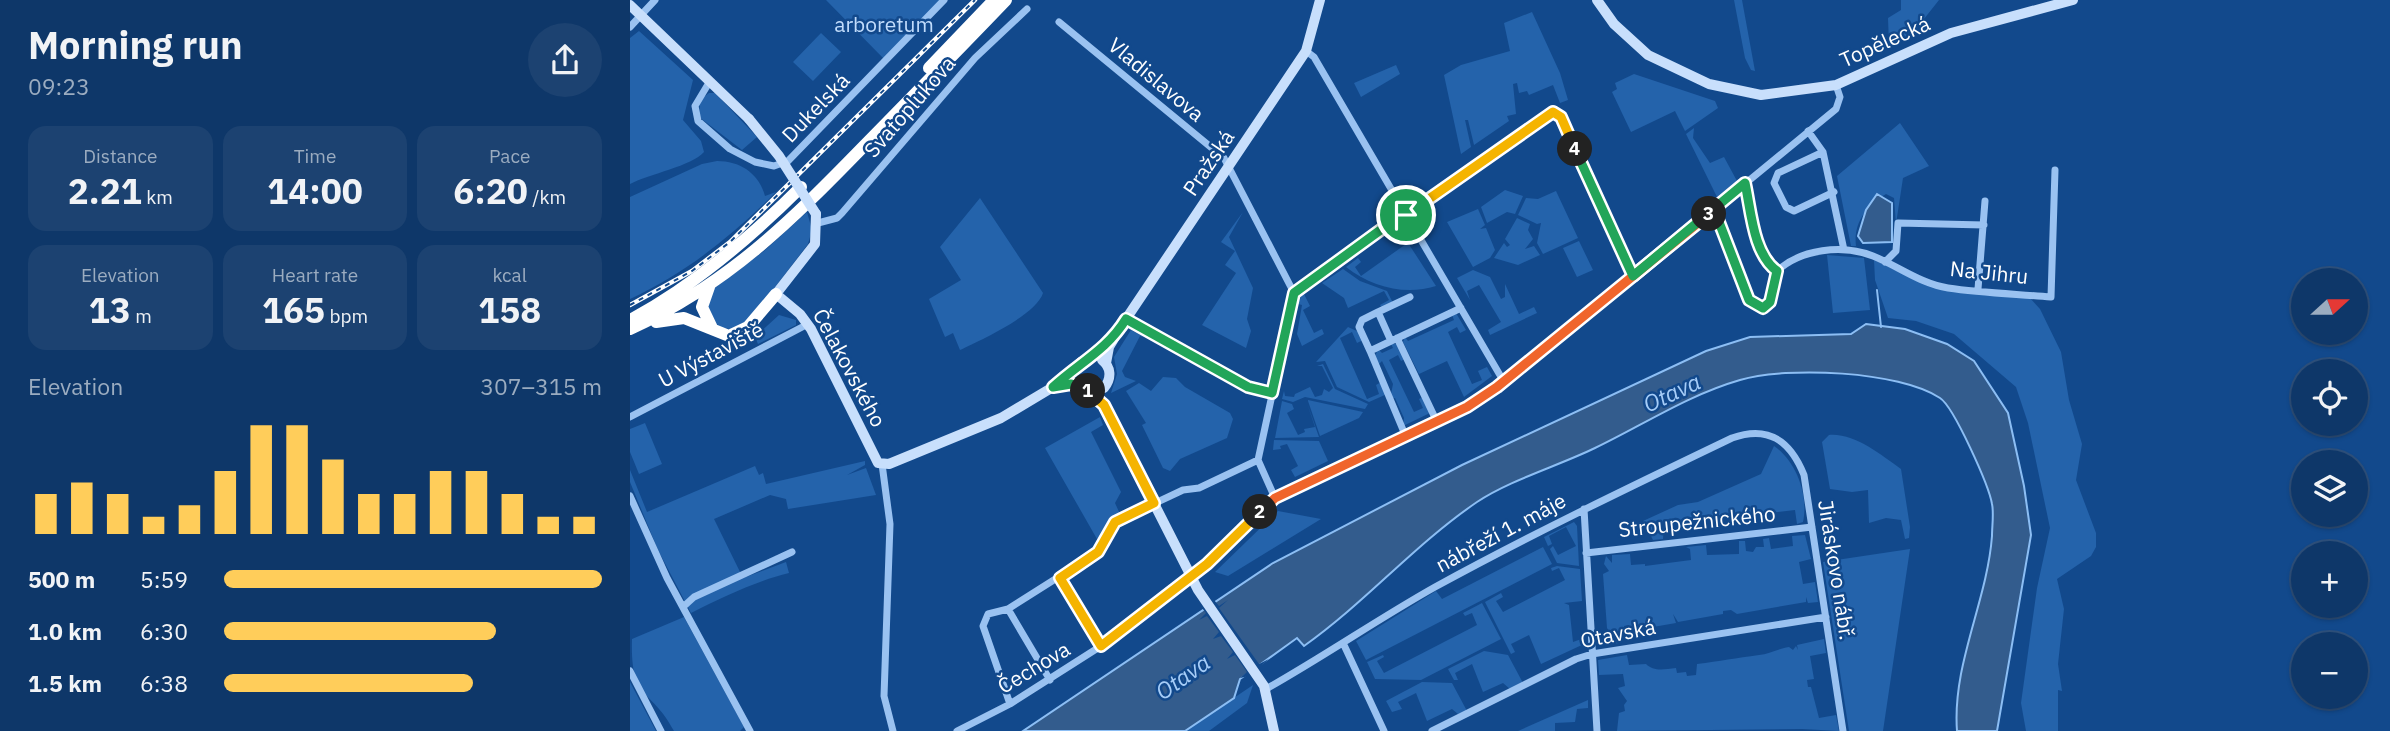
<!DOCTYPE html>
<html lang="en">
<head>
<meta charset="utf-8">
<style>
	:root { --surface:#0e3769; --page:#1c4271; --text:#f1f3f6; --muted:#9bacc0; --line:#2e517d; --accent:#ffcd5a }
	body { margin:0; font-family:"IBM Plex Sans",sans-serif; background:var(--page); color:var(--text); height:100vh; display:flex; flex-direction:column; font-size:26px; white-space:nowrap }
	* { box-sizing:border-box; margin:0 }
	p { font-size:23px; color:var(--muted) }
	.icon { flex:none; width:38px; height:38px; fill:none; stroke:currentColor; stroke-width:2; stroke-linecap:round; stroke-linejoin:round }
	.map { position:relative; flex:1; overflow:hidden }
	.sheet { display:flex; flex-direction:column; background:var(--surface); width:630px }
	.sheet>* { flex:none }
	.needle { width:46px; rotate:69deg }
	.tools { position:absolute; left:1661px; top:268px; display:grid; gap:14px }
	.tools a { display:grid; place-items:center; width:77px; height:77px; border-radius:50%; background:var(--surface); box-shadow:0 2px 5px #0004,0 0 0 2px var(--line); font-size:35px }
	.pin { position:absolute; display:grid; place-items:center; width:60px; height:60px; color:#fff; margin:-30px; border:4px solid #fff; border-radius:50%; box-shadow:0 2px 7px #0007 }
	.km { position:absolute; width:35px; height:35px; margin:-18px; border-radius:50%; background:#222; color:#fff; font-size:19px; line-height:35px; text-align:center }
	.round { display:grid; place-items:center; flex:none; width:74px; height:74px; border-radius:37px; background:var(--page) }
	.headline { display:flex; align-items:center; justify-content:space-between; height:119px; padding:0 28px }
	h1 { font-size:38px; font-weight:800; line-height:52px }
	.figures { display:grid; grid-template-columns:repeat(3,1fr); gap:10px; height:119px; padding:7px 28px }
	.figures div { display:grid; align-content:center; border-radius:18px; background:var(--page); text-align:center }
	.figures b { font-size:35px; font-weight:800 }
	.figures small { font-size:19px; font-weight:400 }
	.figures p { font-size:19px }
	.chart { height:196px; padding:14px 28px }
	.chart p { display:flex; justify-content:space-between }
	.chart svg { width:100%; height:126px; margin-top:7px; stroke:var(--accent); stroke-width:6 }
	ul { padding:0 28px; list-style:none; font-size:23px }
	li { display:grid; grid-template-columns:112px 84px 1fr; align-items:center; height:52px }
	li i { height:18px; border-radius:9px; background:var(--accent) }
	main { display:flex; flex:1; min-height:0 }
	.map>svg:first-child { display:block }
</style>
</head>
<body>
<main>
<section class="sheet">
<div class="headline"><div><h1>Morning run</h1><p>09:23</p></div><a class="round"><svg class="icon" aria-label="share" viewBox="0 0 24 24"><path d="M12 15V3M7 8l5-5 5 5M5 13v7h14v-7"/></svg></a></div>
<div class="figures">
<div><p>Distance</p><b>2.21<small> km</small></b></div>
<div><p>Time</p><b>14:00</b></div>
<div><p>Pace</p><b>6:20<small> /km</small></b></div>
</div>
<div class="figures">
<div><p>Elevation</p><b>13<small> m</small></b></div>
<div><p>Heart rate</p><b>165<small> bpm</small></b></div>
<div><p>kcal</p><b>158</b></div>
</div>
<div class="chart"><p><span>Elevation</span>307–315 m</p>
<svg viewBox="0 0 160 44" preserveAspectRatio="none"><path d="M5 44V30M15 44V26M25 44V30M35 44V38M45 44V34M55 44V22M65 44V6M75 44V6M85 44V18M95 44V30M105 44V30M115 44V22M125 44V22M135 44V30M145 44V38M155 44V38"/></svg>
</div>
<ul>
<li><b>500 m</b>5:59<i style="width:100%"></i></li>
<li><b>1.0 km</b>6:30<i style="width:72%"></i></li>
<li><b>1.5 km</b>6:38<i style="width:66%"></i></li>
</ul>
</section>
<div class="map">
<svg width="1760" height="731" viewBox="0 0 1760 731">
	<rect width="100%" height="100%" fill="#12498c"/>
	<path fill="#2463ab" d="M 196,0 L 310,0 L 254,59 Z
		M 1104,0 L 1112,0 L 1125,71 L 1121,70 L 1115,58 Z
		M 1271,0 L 1309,0 L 1279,38 L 1259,45 L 1258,18 L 1271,10 Z
		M 902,12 L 930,73 L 938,100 L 930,103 L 923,85 L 899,95 L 897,91 L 889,93 L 887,83 L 883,84 L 886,114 L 877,116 L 879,121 L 844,145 L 838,120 L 835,120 L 841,147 L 831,154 L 814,75 L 831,65 L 880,51 L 874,23 Z
		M 9,31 L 63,80 L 53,120 L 71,141 L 74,152 C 62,166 19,174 0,184 L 0,38 Z
		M 191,33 L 211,52 L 183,81 L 163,62 Z
		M 766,65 L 770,74 L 731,97 L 724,83 Z
		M 1004,74 L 1085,101 L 1088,108 L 1055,131 L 1045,111 L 1001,132 L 982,92 L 987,89 L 985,83 Z
		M 79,93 L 85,93 L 127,137 L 112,150 L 69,117 L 70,100 Z
		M 1270,123 L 1299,166 L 1273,178 L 1266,224 L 1264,198 L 1256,194 C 1237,205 1223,223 1226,246 L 1221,246 L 1207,176 Z
		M 1064,128 L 1063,138 L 1080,163 L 1094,157 L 1107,181 L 1087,197 L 1056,134 Z
		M 87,161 C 111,161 129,174 135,196 L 146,192 C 102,236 56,273 0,299 L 0,197 L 72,164 Z
		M 875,190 L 893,196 L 885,214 L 877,212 L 857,223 L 851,207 Z
		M 926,191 L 948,238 L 913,254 L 907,243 L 911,223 L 907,224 L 888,215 L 896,198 L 908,199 Z
		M 350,198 L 413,293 C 406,315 351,340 330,350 L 323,333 L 315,337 L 299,299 L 331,280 L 310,247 Z
		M 848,209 L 855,225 L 850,229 L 856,228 L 865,250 L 860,258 L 843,267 L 817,222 Z
		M 177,212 L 182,230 L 178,244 L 122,317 L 104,330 L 85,326 L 77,310 L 84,288 L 134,251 Z
		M 613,212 L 599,237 L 623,288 L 617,319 L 621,331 L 616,348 L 572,325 L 606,273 L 595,265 L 605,251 L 591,242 Z
		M 887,218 L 900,224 L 898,230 L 903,239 L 895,249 L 904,246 L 910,255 L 888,265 L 864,258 L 874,243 L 877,247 L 880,245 L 875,239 Z
		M 768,229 L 774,230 L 780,246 L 806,286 C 775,296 742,287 716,267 L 728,258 L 731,262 L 725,267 L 731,276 L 776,244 L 770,235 L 763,239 L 760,235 Z
		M 949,241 L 963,270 L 947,277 L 933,248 Z
		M 1197,255 L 1234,258 L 1240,310 L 1203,313 Z
		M 1244,260 L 1296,284 L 1400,298 L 1410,309 L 1431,352 L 1439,400 L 1452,444 L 1446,480 L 1466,533 L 1466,547 L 1461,556 L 1427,579 L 1434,609 L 1428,664 L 1432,691 L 1428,690 L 1428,731 L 1396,731 L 1391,703 L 1407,588 L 1420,528 L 1398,423 L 1386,387 L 1324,334 L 1286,321 L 1258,318 L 1245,280 Z
		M 713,269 L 730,281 L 757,291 L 763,303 L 752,308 L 750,305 L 759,300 L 754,291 L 718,308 L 714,298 L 692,283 Z
		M 843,270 L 860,277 L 871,299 L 875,297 L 875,284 L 889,314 L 904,307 L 907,313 L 860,335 L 858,330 L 871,322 L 849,285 L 837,291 L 840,300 L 827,278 Z
		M 673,292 L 680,306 L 673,310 L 684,333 L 692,329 L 694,334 L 672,346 L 667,334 L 672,305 L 668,304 Z
		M 826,313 L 836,330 L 830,333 L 827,327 L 818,332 L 842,384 L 852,380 L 848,371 L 857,367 L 862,376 L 834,397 L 817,361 L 789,374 L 773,342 L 775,337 L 778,341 L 824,320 L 822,315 Z
		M 149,315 L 166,320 L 166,325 L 128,344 L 125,337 Z
		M 718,327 L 729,332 L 733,340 L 727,343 L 722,332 L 710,338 L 737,399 L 749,394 L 746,385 L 753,381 L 757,394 L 739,402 L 707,387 L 695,361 L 686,362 Z
		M 501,330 L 514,337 L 510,336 L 492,371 L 495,377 L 506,381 L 481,393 L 487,374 L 484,357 Z
		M 761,344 L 767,344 L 775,359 L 771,361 L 768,355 L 759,360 L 784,412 L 793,408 L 789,399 L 793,397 L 800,413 L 773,426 L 774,418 L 765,398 L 760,399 L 763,384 L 752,361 L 749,364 L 745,356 L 748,349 L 752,353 L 763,348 Z
		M 693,364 L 705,389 L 738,404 L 735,409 L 675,397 L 663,402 L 652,399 L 654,391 L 655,396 L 664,397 L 665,394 L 680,387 L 685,397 L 692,395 L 694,389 L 699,392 L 703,388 L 692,366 L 687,366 Z
		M 533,377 L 546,378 L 555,387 L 600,413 L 603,419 L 597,438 L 550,459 L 540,471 L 533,468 L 512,425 L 516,423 L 496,391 L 509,383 L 521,391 Z
		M 652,401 L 662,404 L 664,409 L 657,413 L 668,435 L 675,432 L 674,429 L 685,427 L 677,403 L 689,437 L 645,438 Z
		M 678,401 L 678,400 L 733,412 L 729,418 L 690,436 Z
		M 470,417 L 473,425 L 461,432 L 491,492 L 485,503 L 490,514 L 467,539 L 415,448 Z
		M 15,423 L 32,464 L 9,474 L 0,452 L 0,429 Z
		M 1199,435 C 1225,433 1251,455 1271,469 L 1280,527 L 1279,538 L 1275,539 L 1271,520 L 1256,518 L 1239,523 L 1238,490 L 1222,492 L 1200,489 L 1192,442 Z
		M 644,440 L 689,441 L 698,461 L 665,477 L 661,470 L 668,466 L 657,444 L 650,446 L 651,449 L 643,450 Z
		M 1144,446 C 1166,461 1179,495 1173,522 L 1167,524 L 1165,510 L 1060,522 L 1059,518 L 1034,523 L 1033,539 L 1023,540 L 1013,521 L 1048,505 L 1068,502 L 1131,474 Z
		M 235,461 L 235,465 L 217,475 L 236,468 L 246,495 L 158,509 L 156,499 L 140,495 L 84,519 L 113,578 L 156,562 L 159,573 C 126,581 93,597 61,613 L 28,550 L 0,482 L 0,470 L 17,512 L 125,466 L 129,475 L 133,473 L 136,484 Z
		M 648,511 L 691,519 L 598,576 L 585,572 Z
		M 944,522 L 947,526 L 949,566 L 927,563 L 920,549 L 923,546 L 928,555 L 946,546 L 936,527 L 919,536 L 922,544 L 918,546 L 914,537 Z
		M 1175,535 L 1181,559 L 1169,562 L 1173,584 L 1185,582 L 1188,602 L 1178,603 L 1176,597 L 1176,602 L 1107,614 L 1101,610 L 1093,611 L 1093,614 L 1048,622 L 1043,614 L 1046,623 L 1000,631 L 999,625 L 994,626 L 995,631 L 987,633 L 989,643 L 978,645 L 980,633 L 977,628 L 973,574 L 979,571 L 974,564 L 976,556 L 982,563 L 982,555 L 1000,554 L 1001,565 L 1015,564 L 1015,566 L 1061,560 L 1060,549 L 1056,547 L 1076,545 L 1077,555 L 1109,554 L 1109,541 L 1115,541 L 1116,551 L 1123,552 L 1126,547 L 1134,547 L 1133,539 L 1139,538 L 1141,549 L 1163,546 L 1162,536 Z
		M 913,547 L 922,564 L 736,660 L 726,641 L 806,591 L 812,599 Z
		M 1280,549 L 1253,731 L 1219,731 L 1193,562 Z
		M 927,566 L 950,569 L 952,601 L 934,603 L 939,605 L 943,642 L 954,638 L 954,644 L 911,664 L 899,635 L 881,644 L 885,652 L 881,654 L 855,602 L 871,593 L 873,597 L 866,601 L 873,612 L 935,580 L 929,568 L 922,571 L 921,568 Z
		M 852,603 L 871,639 L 791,680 L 745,679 L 737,662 L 753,655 L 754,657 L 747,661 L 754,673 L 847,625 L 842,613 L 835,616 L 833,613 Z
		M 54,617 L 114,727 L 110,731 L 44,731 C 21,687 0,702 2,639 Z
		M 1194,639 L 1196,653 L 1180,656 L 1184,679 L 1177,680 L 1178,687 L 1181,687 L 1189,718 L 1206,715 L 1209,731 L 1172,729 L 987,731 L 989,713 L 995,711 L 994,705 L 997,701 L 988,688 L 995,686 L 993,674 L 969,675 L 968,660 L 997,655 L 999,665 L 1016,664 C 1023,671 1032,670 1046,668 L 1047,673 L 1056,672 L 1057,676 L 1066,675 L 1067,664 C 1090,661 1106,658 1129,655 C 1139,654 1147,649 1159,647 L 1163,650 L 1166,646 L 1168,650 L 1167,645 Z
		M 854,651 L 878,655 L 893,683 L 880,689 L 873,683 L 853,692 L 842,664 L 825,673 L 828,680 L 824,680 L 818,669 Z
		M 0,682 L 26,731 L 0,731 Z
		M 792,682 L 822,683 L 837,711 L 828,714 L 822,709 L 797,721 L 786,693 L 768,702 L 772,709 L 762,712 L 756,701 Z
		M 623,685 L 617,703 L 579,731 L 555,731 Z
		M 958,700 L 958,708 L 947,709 L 945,722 L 925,723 L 925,731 L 888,731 Z"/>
	<path fill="#335c8d" stroke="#8cbef4" stroke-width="2" d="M 1247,194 L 1262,203 L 1262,242 L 1233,243 L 1228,236 L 1236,210 Z
		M 1236,324 L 1275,329 L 1317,344 L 1344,361 L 1378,413 L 1394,486 L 1401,535 L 1367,731 L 1327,731 C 1322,664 1357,602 1362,536 C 1362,526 1364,513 1362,504 C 1359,486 1324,407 1310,398 C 1269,371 1157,366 1110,380 C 1058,395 1013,425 965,448 C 928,466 880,480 847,502 C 784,545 736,602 674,646 L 667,638 L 610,679 L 604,698 L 555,731 L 393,731 L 643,563 L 832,465 L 1076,351 L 1120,337 L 1221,334 Z"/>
	<path fill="#12498c" d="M 584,600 L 589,606 L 598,600 L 589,608 L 629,664 L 639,659 L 619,676 L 610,678 L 617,672 L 605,655 L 597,659 L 603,652 L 591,636 L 583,639 L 589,632 L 577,616 L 569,620 L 576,613 L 572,608 Z"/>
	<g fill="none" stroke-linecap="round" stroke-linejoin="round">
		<path stroke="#8cbef4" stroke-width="2" d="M 1247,290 L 1251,327"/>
		<path stroke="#9ac2f1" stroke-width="7" d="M 429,22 L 594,158 L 664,293 L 628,460
			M 0,27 L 25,0
			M 676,51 L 684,57 L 874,382
			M 80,81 L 65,106 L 68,121 L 100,149 L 125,162 L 144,166 L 158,161 L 314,0
			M 1178,131 L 1193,152 L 1214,250
			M 1193,152 L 1148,173 L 1144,183 L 1156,207 L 1164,211 L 1204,192
			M 1115,183 C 1121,210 1123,254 1147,271 C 1171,249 1212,244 1243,256 C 1268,266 1291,284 1318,288 C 1352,293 1387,294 1421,297 L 1425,170
			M 1085,209 L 1119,300 L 1133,308 L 1140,302 L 1147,271
			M 188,223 L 207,218 L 212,213 L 345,58 L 397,9
			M 1255,262 L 1266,251 L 1268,223 L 1354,225
			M 1348,289 L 1355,201
			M 664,293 L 923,112 L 931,117 L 1003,276
			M 748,312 L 780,297
			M 496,319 L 618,387 L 642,393
			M 767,338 L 807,422
			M 740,351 L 729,327 L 732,320 L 748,312 L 761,341
			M 0,417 L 178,324
			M 776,437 L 740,351 L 831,308
			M 628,460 L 645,498
			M 252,464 L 260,524 L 254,696 L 263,731
			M 0,496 L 37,578 L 120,731
			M 954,509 L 967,731
			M 956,553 L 1182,527
			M 430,578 L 471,646
			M 53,607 L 64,597 L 162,552
			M 378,609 L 420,680
			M 714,645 L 754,731
			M 0,671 L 31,731
			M 636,689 C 693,657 748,619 805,587 C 902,534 1002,486 1102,438 C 1138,425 1160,440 1174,475 L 1213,731
			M 380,704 L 353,626 L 358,614 L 378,609 L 468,552 L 485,522 L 553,490 L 569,488 L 628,460
			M 327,731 L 380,704 L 471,646 L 577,564 L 645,498 L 837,407 L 874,382 L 1206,109 L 1210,97 L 1206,85
			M 802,731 L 946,659 L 962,654 L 1196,617"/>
		<path stroke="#c8dffc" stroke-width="10" d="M 967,0 L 984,24 L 1018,55 L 1079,84 L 1131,95 L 1206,85 L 1321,33 L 1443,0
			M 0,5 L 119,119
			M 186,214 L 185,244 L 146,294 L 170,314 L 181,329 L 248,463 L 259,464 L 371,418 L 423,387 L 451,362 L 469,353 L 483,340
			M 476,363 L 479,347 L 496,319 L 676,51 L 690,0
			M 427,386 C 445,380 464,391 474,405 L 568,590 L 634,686 L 644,731
			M 460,392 L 474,388 C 482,378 481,367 472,360"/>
		<path stroke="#fff" stroke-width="12" d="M 299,68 L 364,0
			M 79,287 L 72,307 L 82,328
			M 0,320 C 64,286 120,238 171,187
			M 26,322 L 54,318 L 99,336 L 118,327 L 146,294
			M 0,329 C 97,285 161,221 234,146 C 282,97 329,49 376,0"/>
		<g stroke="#fff" stroke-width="4.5">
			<path id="rail" d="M 0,305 L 62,271 L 100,242 L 345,0"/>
		</g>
		<use href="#rail" stroke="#12498c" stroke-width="2" stroke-dasharray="5" stroke-linecap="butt"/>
		<path stroke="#c8dffc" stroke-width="10" d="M 119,119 L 149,156 L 186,214"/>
	</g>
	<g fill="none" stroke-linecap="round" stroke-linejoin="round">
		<g stroke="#fff" stroke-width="14">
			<path id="split-1" d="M 458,391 L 441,384 L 423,387 C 449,363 477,350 496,319 L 618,387 L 642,393 L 664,293 L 767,218 L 776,215"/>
		</g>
		<g stroke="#fff" stroke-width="14">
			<path id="split-2" d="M 458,391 L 474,405 L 524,503 L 485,522 L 468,552 L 430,578 L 471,646 L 577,564 L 630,512"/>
		</g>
		<g stroke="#fff" stroke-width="14">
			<path id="split-3" d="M 630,512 L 645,498 L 837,407 L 867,387 L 1079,214"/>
		</g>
		<g stroke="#fff" stroke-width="14">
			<path id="split-4" d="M 945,149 L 1003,276 L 1115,183 C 1121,210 1123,254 1147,271 L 1140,302 L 1133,308 L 1119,300 L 1084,209 L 1079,214"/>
		</g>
		<g stroke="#fff" stroke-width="14">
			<path id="split-5" d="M 776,215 L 923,112 L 931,117 L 945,149"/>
		</g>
		<use href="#split-1" stroke="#22a559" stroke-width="9"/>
		<use href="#split-2" stroke="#f5b400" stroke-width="9"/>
		<use href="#split-3" stroke="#f0652b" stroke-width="9"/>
		<use href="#split-4" stroke="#22a559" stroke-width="9"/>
		<use href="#split-5" stroke="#f5b400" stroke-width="9"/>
	</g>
	<g text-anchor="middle" stroke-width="5" stroke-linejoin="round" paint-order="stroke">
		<g font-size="21" fill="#c1dcfc" stroke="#12498c">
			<text x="254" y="32">arboretum</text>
		</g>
		<g font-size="21" fill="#fff" stroke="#12498c">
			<text transform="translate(1255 42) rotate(-24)" y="7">Topělecká</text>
			<text transform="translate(526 80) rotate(40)" y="7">Vladislavova</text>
			<text transform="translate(280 107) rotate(-49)" y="7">Svatoplukova</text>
			<text transform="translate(186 108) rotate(-46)" y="7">Dukelská</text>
			<text transform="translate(579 163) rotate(-56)" y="7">Pražská</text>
			<text transform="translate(1359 273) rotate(6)" y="7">Na Jihru</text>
			<text transform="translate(81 355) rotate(-28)" y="7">U Výstaviště</text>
			<text transform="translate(219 368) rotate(62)" y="7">Čelakovského</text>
			<text transform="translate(1067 522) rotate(-6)" y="7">Stroupežnického</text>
			<text transform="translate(871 533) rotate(-28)" y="7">nábřeží 1. máje</text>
			<text transform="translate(1206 570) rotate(81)" y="7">Jiráskovo nábř.</text>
			<text transform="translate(988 634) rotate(-11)" y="7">Otavská</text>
			<text transform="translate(404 668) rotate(-31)" y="7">Čechova</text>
		</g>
		<g font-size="23" font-style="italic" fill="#a6cdf8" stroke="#12498c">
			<text transform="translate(1042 393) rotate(-25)" y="8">Otava</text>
			<text transform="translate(553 677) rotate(-35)" y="8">Otava</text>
		</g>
	</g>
</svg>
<div class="tools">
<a><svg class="needle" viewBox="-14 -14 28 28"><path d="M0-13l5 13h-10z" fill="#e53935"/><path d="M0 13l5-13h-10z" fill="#9bacc0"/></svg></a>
<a><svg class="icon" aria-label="locate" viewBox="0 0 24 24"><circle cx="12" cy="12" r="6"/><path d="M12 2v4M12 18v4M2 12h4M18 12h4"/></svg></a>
<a><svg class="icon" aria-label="layers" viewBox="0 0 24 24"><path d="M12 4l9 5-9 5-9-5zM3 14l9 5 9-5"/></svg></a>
<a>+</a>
<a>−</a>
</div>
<div class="pin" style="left:776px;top:215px;background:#1e9e55"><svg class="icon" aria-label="arrive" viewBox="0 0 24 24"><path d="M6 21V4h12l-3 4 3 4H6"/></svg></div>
<b class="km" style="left:458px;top:391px">1</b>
<b class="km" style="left:630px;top:512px">2</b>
<b class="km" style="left:1079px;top:214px">3</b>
<b class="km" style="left:945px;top:149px">4</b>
</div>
</main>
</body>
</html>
